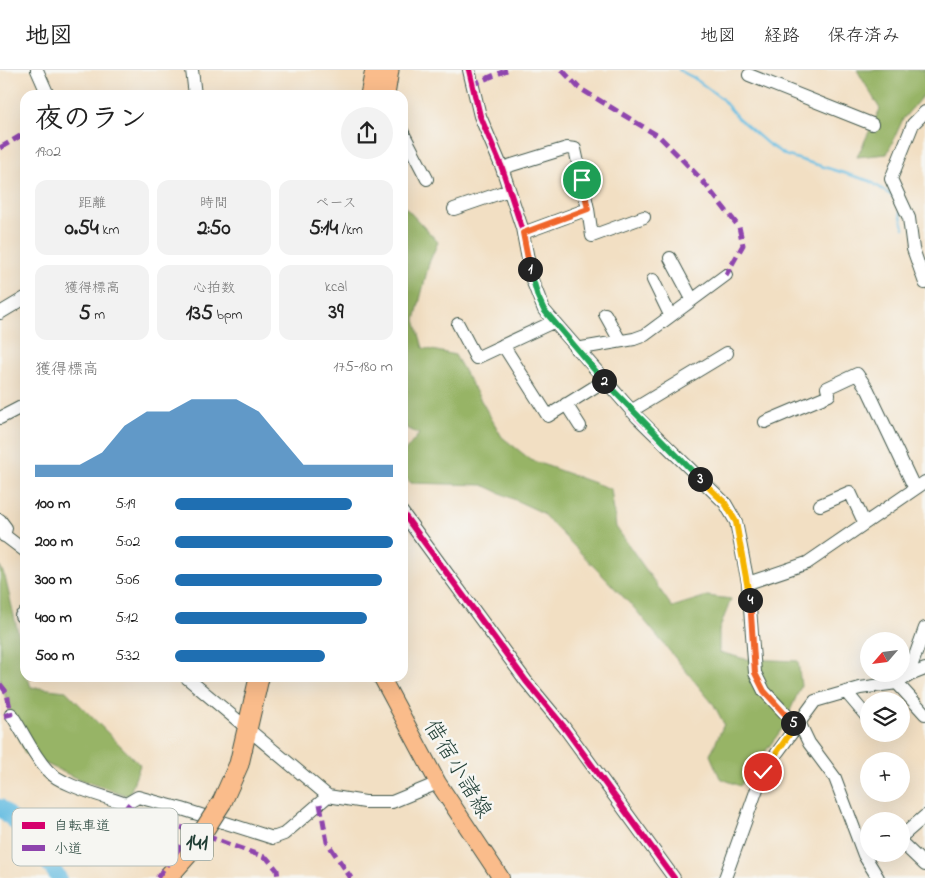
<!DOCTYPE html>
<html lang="ja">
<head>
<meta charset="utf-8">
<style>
	:root { --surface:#fff; --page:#f2f2f2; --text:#222; --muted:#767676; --line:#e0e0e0; --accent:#1f6fb2 }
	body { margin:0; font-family:"Indie Flower","Klee One",sans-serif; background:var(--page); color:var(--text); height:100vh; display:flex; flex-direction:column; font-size:19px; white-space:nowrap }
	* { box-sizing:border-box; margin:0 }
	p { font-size:16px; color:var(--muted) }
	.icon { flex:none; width:28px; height:28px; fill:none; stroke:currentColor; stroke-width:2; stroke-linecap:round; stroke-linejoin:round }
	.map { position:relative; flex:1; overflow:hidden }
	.sheet { position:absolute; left:20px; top:20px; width:388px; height:592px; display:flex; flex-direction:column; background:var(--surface); border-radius:15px; box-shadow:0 5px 20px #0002 }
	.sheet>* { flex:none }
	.needle { width:32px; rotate:242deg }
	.fabs { position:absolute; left:860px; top:562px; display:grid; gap:10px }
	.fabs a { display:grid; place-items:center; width:50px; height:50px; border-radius:50%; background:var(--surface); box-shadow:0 5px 20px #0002; font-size:25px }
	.pin { position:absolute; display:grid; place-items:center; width:42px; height:42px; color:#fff; margin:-21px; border:2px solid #fff; border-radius:50%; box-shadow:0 1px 5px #0007 }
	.km { position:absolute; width:25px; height:25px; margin:-12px; border-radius:50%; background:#222; color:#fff; font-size:14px; line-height:25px; text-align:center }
	.round { display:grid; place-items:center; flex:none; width:52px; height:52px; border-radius:26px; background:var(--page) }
	.summary { display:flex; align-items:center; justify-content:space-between; height:85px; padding:0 15px }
	h1 { font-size:28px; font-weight:800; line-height:38px }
	.stats { display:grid; grid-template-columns:repeat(3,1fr); gap:8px; height:85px; padding:5px 15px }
	.stats div { display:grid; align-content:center; border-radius:12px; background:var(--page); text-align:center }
	.stats b { font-size:21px; font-weight:800 }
	.stats small { font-size:14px; font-weight:400 }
	.stats p { font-size:14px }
	.chart { height:140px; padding:10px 15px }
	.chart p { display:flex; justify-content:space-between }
	.chart svg { width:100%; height:90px; margin-top:5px; fill:var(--accent); opacity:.7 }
	ul { padding:0 15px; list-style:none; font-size:16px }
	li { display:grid; grid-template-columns:80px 60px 1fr; align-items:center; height:38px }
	li i { height:12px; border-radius:6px; background:var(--accent) }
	header { display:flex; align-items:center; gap:30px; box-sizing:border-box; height:70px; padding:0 25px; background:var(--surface); border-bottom:1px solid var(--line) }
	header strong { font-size:24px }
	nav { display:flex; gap:28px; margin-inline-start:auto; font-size:18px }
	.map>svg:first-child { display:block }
</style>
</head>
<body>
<header>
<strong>地図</strong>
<nav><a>地図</a><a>経路</a><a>保存済み</a></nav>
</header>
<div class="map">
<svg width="925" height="808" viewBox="0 0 925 808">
	<rect width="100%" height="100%" fill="#f6f6f2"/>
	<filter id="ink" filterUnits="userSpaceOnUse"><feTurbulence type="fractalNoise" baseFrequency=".02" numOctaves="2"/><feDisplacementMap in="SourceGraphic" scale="10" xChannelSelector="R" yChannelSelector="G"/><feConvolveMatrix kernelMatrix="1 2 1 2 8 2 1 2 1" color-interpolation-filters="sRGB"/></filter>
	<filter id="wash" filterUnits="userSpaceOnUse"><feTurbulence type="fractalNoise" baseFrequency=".0096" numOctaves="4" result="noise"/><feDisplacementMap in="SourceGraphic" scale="20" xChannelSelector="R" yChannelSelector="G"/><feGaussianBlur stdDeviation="1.12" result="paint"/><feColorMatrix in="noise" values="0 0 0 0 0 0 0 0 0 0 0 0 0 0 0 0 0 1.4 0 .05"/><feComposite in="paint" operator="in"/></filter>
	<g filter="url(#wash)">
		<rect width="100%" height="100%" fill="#f2dfc3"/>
		<path fill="#97b466" stroke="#5b784d" d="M 857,0 L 925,0 L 925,23 L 903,49 L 887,84 L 857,87 L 880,39 Z
			M 403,135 L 438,172 L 429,193 L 415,250 L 423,278 L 455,285 L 502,367 L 531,390 L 611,419 L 616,457 L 672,537 L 707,526 L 731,529 L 719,560 L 719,582 L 745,589 L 798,591 L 801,616 L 782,659 L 740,716 L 720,708 L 710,685 L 724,654 L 714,635 L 635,539 L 541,442 L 483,415 L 411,413 L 403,405 L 402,385 L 419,364 L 403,356 Z
			M 0,496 L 5,507 L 25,593 L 25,608 L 28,608 L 31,617 L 66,621 L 140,695 L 129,726 L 78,709 L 25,684 L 0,611 Z"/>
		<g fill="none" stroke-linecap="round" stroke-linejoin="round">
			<path stroke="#64bce1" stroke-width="2.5" d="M 679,0 L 694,8 L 721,28 L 738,48 L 768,74 L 785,85 L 870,111 L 892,126
				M 900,142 L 904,158"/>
			<path stroke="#64bce1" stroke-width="16" d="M 0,737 L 27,764 L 59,808"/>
		</g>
	</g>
	<g filter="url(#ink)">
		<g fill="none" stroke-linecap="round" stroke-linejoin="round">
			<g stroke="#3f5549" stroke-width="14">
				<path id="minor" d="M 37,0 L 48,25
					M 192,0 L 195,25
					M 469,0 L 480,46 L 502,98 L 522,158 L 532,210 L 544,240 L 637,347 L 725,433 L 736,452 L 748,513 L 755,603 L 764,621 L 796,655
					M 749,5 L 872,54
					M 925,42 L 913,54 L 891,109 L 909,148 L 913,179 L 925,213
					M 402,61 L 427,109
					M 502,98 L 567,78 L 575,79 L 588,139 L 523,163
					M 454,139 L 509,120
					M 588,139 L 592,166 L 644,147
					M 670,188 L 692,229
					M 653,210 L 670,245
					M 0,243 L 25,228
					M 605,244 L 620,271
					M 458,254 L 476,288 L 553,252
					M 503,275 L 548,346 L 604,311
					M 576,279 L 634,269 L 645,265 L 726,205
					M 566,334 L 580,356
					M 631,341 L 727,283
					M 0,348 L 25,335
					M 765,352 L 829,325 L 827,318 L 857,304 L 868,320 L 914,417
					M 820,435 L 850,422 L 864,452
					M 402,442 L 526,611 L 564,657 L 674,808
					M 0,450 L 6,458 L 4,466
					M 0,462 L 25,481
					M 748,513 L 807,493 L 925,412
					M 21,546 L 25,543
					M 910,605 L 925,599
					M 187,608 L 328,726 L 365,732 L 392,732 L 438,713
					M 897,613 L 925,644
					M 846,622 L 868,648
					M 11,644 C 24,663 31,682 47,700 C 61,716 105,726 126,734 L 138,727 L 182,739 L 273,768 L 284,764 L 328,726
					M 799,652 L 809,673 L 835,708 L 864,785 L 878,808
					M 901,767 L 925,746
					M 901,772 L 925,795
					M 725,808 L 763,702 L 815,631 L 860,618 L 897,613 L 910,605 L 910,600 L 925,558"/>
			</g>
			<g stroke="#3f5549" stroke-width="18">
				<path id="major" d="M 382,608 L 438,713 L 501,808"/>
			</g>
			<g stroke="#3f5549" stroke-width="21">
				<path id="highway" d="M 370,25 L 375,0
					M 385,25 L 389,0
					M 222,732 L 239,694 L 259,608"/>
			</g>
			<use href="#minor" stroke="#fff" stroke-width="12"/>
			<use href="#major" stroke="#fabc8b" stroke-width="16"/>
			<use href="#highway" stroke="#fabc8b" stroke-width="19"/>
			<g stroke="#3f5549" stroke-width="21" stroke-linecap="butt">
				<path id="highway-bridge" d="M 167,808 L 190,782 L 222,732"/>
			</g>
			<use href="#highway-bridge" stroke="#fabc8b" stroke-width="19"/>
			<path stroke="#8e44ad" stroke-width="5" stroke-dasharray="10 5" stroke-linecap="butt" d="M 562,0 L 579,18 L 660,67 L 701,109 L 739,157 L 743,175 L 726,205
				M 471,15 L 507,0
				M 0,78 L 25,63
				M 0,614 L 7,623 L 11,644 L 0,647
				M 126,734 L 133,740 L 192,761 L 157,808
				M 320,734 L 327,772 L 351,808
				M 192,761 L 267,788 L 277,800 L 278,808"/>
			<g stroke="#f6f6f2" stroke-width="9">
				<path id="cycleway" d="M 469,0 L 480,46 L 502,98 L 522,158 L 532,210 L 544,240 L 637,347 L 725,433 L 736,452 L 748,513 L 755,603 L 764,621 L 796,655
					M 402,442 L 526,611 L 564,657 L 674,808"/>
			</g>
			<use href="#cycleway" stroke="#d6006c" stroke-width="6"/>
		</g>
	</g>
	<g fill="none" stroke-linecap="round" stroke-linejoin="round" filter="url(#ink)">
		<g stroke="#fff" stroke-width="10">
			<path id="split-1" d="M 530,199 L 523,163 L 588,139 L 582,110"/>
		</g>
		<g stroke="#fff" stroke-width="10">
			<path id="split-2" d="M 530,199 L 538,227 L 544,240 L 604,311"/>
		</g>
		<g stroke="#fff" stroke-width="10">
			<path id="split-3" d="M 604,311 L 700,409"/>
		</g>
		<g stroke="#fff" stroke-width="10">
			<path id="split-4" d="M 700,409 L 725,433 L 736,452 L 750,530"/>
		</g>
		<g stroke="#fff" stroke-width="10">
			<path id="split-5" d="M 750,530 L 755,603 L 764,621 L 793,653"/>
		</g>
		<g stroke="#fff" stroke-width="10">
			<path id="split-6" d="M 763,702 L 796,655 L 793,653"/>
		</g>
		<use href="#split-1" stroke="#f0652b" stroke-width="6"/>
		<use href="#split-2" stroke="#22a559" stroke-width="6"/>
		<use href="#split-3" stroke="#22a559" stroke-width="6"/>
		<use href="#split-4" stroke="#f5b400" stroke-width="6"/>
		<use href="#split-5" stroke="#f0652b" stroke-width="6"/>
		<use href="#split-6" stroke="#f5b400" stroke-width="6"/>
	</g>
	<g text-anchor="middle" stroke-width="5" stroke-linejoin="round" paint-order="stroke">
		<rect fill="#f6f6f2" stroke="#60746d" stroke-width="1" x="181" y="753.5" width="32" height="37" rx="4"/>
		<g font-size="21" font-weight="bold" fill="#1f3d34">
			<text x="197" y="779">141</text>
		</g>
		<g font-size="22" fill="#1f3d34" stroke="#f6f6f2">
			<text transform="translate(459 698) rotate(59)" y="8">借宿小諸線</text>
		</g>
	</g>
	<rect x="12" y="738" width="166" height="58" rx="8" fill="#f6f6f2" stroke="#b6beb9" stroke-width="1"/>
	<rect x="22" y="752" width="23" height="7" fill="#d6006c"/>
	<rect x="22" y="775" width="23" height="6" fill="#8e44ad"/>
	<g font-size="14" fill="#1f3d34">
		<text x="54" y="760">自転車道</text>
		<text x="54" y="783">小道</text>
	</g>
</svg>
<div class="fabs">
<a><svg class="needle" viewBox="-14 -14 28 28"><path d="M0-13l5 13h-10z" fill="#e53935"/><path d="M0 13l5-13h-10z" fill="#767676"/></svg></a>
<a><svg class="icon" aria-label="layers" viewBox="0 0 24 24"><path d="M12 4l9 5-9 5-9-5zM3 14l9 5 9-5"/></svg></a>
<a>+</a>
<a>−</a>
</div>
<div class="pin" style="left:582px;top:110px;background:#1e9e55"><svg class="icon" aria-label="arrive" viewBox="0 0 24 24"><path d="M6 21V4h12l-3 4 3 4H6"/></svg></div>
<div class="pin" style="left:763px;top:702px;background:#d93025"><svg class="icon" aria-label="check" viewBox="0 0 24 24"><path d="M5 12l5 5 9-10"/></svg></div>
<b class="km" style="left:530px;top:199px">1</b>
<b class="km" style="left:604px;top:311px">2</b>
<b class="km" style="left:700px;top:409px">3</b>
<b class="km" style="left:750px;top:530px">4</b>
<b class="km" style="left:793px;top:653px">5</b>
<section class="sheet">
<div class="summary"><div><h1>夜のラン</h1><p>19:02</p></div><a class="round"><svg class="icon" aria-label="share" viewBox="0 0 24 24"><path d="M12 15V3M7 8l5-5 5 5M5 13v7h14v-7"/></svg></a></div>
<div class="stats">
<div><p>距離</p><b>0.54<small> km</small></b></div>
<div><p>時間</p><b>2:50</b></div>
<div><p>ペース</p><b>5:14<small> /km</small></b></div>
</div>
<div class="stats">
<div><p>獲得標高</p><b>5<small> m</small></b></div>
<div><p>心拍数</p><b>135<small> bpm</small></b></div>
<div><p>kcal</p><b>39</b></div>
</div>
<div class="chart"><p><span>獲得標高</span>175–180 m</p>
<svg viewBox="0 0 160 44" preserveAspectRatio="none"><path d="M0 44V38L10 38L20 38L30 32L40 19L50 12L60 12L70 6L80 6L90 6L100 12L110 25L120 38L130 38L140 38L150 38L160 38V44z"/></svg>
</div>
<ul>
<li><b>100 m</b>5:19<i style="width:81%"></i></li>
<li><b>200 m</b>5:02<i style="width:100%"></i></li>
<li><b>300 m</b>5:06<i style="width:95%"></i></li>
<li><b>400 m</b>5:12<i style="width:88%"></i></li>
<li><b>500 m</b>5:32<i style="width:69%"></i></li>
</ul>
</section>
</div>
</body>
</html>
